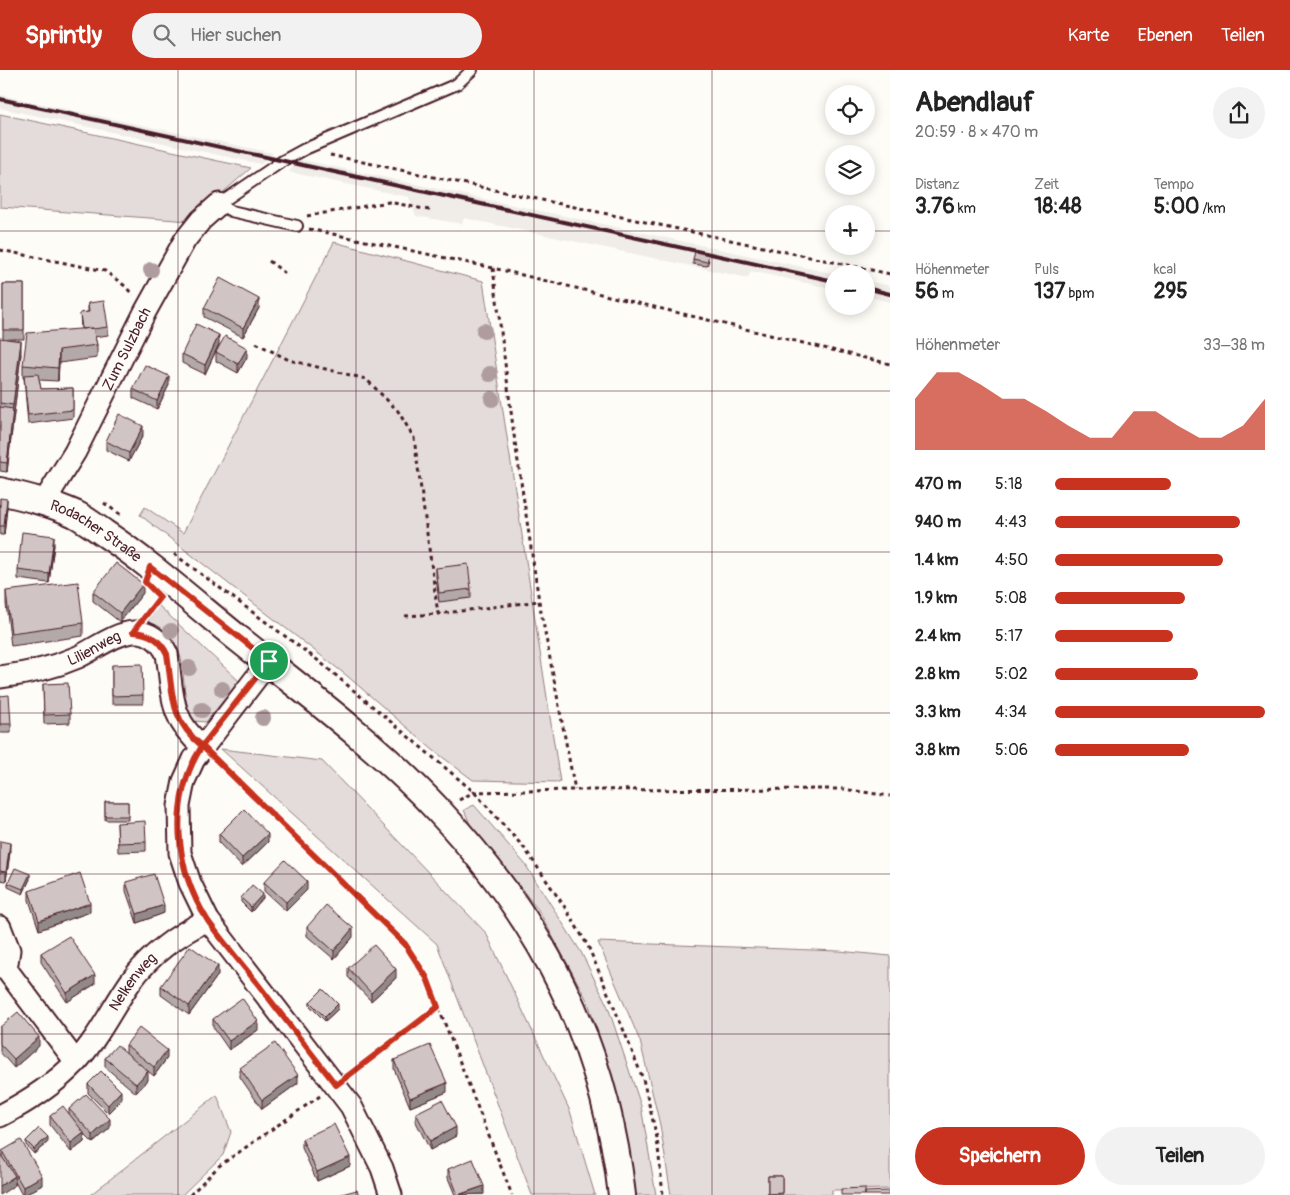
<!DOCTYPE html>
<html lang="de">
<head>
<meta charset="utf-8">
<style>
	:root { --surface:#fff; --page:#f2f2f2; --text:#222; --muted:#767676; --accent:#c8321e }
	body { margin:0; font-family:Pangolin,sans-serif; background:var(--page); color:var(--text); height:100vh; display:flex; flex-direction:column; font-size:19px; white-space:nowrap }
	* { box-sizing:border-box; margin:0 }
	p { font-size:16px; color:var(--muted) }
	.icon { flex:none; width:28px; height:28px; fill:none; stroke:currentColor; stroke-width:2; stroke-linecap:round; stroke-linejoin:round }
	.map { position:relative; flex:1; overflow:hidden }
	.details { display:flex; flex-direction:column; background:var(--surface); width:400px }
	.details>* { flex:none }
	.fabs { position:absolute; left:825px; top:15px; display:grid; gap:10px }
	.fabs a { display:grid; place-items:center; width:50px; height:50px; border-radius:50%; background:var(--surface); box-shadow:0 2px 12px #0003; font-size:25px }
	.pin { position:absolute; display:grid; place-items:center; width:42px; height:42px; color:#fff; margin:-21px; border:2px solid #fff; border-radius:50%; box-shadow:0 1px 5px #0007 }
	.round { display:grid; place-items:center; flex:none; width:52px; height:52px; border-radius:26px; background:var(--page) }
	.head { display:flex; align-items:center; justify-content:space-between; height:85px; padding:0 25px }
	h1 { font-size:28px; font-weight:700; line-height:38px }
	.stats { display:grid; grid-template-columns:repeat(3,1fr); gap:8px; height:85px; padding:5px 25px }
	.stats div { display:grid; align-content:center }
	.stats b { font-size:21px; font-weight:700 }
	.stats small { font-size:14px; font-weight:400 }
	.stats p { font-size:14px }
	.chart { height:140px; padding:10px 25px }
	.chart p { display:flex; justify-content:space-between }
	.chart svg { width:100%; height:90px; margin-top:5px; fill:var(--accent); opacity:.7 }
	.cta { display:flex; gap:10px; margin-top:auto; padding:10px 25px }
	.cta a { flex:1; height:58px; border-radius:30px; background:var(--accent); color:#fff; font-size:20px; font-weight:700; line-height:58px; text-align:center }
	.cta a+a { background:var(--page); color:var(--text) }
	ul { padding:0 25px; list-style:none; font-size:16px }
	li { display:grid; grid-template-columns:80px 60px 1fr; align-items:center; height:38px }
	li i { height:12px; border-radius:6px; background:var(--accent) }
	header { display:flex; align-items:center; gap:30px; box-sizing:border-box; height:70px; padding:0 25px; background:var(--accent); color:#fff }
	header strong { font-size:24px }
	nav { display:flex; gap:28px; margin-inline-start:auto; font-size:18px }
	.search { width:350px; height:45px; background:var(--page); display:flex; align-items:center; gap:12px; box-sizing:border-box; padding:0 18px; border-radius:28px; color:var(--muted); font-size:19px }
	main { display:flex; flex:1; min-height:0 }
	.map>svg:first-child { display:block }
</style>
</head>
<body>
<header>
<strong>Sprintly</strong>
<div class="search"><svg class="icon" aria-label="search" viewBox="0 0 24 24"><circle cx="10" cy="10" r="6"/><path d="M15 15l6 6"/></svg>Hier suchen</div>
<nav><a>Karte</a><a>Ebenen</a><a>Teilen</a></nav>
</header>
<main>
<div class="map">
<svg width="890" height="1125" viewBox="0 0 890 1125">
	<rect width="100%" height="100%" fill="#fdfcf7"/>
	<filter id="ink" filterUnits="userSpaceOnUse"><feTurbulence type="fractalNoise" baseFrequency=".02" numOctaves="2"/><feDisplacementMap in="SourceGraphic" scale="10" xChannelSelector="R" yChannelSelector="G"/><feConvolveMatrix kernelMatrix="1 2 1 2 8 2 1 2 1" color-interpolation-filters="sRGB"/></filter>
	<g filter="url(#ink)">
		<path fill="#f0ece8" d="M 0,25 L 273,83 L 261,94 L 0,38 Z
			M 298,89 L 835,204 L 834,219 L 751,201 L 748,208 L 464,148 L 462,154 L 416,146 L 409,127 L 289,102 Z
			M 866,211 L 890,216 L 890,232 L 866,226 Z"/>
		<path fill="#e3dcda" stroke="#967e82" d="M 0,44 L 251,98 L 190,151 L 0,137 Z
			M 334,172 L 483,211 L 560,712 L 473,710 L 433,680 L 346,605 L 140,445 L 145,437 L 183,463 Z
			M 158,535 L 239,611 L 206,652 L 194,651 C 172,615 201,570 145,555 Z
			M 221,679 L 322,691 L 486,863 L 570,1041 L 595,1125 L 532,1125 L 437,874 Z
			M 474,735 L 525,794 L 581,882 L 608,937 L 641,1036 L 656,1125 L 634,1125 L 608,996 L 588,932 L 539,841 L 470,754 L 464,740 Z
			M 598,872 L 839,881 L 890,886 L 890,1119 L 832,1120 L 832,1125 L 671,1125 L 660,1055 L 640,971 Z
			M 217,1025 L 231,1062 L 223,1085 L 182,1125 L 90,1125 Z"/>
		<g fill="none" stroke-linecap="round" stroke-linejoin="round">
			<g stroke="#4a1f2b" stroke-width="14">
				<path id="service" d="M 297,156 L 231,141 L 219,134 L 281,92 L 305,79 L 457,14 L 472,0"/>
			</g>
			<g stroke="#4a1f2b" stroke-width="25">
				<g id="minor">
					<path id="s1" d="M 44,432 L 75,382 L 145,242 L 185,170 L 201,150 L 219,134"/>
					<path d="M 269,591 L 194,689 L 184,711 L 179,736 L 180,783 L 190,813 L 208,850 L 351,1036 L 382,1098 L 391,1125"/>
					<path id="s2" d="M 0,607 C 25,604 55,597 78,587 C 95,579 115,563 134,562 C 149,561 161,571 167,584 C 173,623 169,649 202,676"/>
					<path d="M 0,857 L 9,880 L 6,899"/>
					<path d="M 0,898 L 6,899 L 76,992"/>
					<path id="s3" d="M 0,1046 C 27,1032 54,1015 75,993 C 98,969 112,938 131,911 C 151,884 178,864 208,850"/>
				</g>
			</g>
			<g stroke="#4a1f2b" stroke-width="30">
				<g id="tertiary">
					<path id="s4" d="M 0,421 C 26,427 51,433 75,444 C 85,449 95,457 104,463 C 152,495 195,534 240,570 C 308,624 379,677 438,740 C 542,851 605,973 622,1125"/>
				</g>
			</g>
			<path stroke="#4a1f2b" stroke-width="3" stroke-dasharray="4 4" stroke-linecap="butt" d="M 330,85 L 890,204
				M 307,146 L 389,132 L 429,140 L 430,137
				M 309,159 L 493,198 L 890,294
				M 0,180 L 105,201 L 125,216 L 133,225
				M 269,191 L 286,204
				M 493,198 L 514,365 L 539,531 L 575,720
				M 256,273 L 289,290 L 366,309 L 398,341 L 414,368 L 438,544
				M 104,433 L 121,445
				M 174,484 L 320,592 L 474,722 L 525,779 L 566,839 L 588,876 L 624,961 L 643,1009 L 657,1068 L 663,1125
				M 147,545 L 158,530
				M 405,546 L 438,544 L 539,531
				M 217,690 L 405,874 L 427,908 L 512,1125
				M 459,730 L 474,722 L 575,720 L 843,719 L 890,726
				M 351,1004 L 438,937
				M 190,1125 L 219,1096 L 320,1026"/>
			<use href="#service" stroke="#fdfcf7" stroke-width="10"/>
			<use href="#minor" stroke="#fdfcf7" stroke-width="21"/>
			<use href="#tertiary" stroke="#fdfcf7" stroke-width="26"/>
			<path stroke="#4a1f2b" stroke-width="4" d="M 0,29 L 834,211
				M 866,218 L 890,224"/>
		</g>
		<g fill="#af9c9f">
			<circle cx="151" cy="200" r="8"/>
			<circle cx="484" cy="261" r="8"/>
			<circle cx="490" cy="304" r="8"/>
			<circle cx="492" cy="329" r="8"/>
			<circle cx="171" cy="561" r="8"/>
			<circle cx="189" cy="598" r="8"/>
			<circle cx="222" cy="619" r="8"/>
			<circle cx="202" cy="640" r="8"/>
			<circle cx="263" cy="648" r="8"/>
		</g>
		<path fill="#b3a9a9" stroke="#4a1f2b" d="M 693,189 L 709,190 L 707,196 L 693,194 Z
			M 3,214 L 24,214 L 24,269 L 3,269 Z
			M 88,233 L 108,257 L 108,265 L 95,267 L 97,275 L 97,288 L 59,293 L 58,311 L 39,310 L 41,319 L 73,318 L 73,348 L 28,354 L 24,308 L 23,308 L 23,295 L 81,259 L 80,243 L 88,242 Z
			M 204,238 L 259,238 L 243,267 L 204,247 Z
			M 0,268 L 21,284 L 7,402 L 0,401 Z
			M 219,274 L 205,304 L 182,293 L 182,284 Z
			M 216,282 L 247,287 L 238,303 L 216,291 Z
			M 169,315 L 157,339 L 133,328 L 133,319 Z
			M 143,365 L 129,391 L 106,380 L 106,371 Z
			M 0,428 L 7,437 L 4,465 L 0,465 Z
			M 54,475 L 49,513 L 18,509 L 18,500 Z
			M 436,498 L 471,519 L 471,528 L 439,532 L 436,507 Z
			M 6,521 L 83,553 L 83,566 L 11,576 L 6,534 Z
			M 93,522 L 143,523 L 120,552 L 93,531 Z
			M 112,595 L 143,625 L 143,634 L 112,634 Z
			M 43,614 L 70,644 L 70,653 L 44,654 Z
			M 0,626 L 11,654 L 11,663 L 0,663 Z
			M 105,732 L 128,732 L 128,750 L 105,750 Z
			M 117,753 L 146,772 L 146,781 L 118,782 Z
			M 219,764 L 268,772 L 242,797 L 219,773 Z
			M 0,771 L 10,782 L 6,811 L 0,810 Z
			M 30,809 L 23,824 L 8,817 L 8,813 Z
			M 126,812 L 164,843 L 137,853 L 126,821 Z
			M 264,812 L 307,820 L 286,841 L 264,821 Z
			M 29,821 L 90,842 L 39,860 L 29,830 Z
			M 241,828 L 263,828 L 251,842 L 241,832 Z
			M 307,857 L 353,867 L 334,889 L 307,866 Z
			M 41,883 L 95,914 L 67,932 L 41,892 Z
			M 348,898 L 396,908 L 371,931 L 348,907 Z
			M 218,905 L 189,945 L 161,925 L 161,916 Z
			M 310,932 L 338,939 L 325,951 L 310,936 Z
			M 213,949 L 258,960 L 229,980 L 213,957 Z
			M 0,957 L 39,976 L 14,998 L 0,982 Z
			M 126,975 L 167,988 L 154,1006 L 139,994 L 148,1010 L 136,1023 L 105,997 L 105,988 L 126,983 Z
			M 394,990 L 447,1022 L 410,1037 L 394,999 Z
			M 240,998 L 298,1013 L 262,1039 L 240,1007 Z
			M 88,1014 L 121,1030 L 108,1043 L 88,1023 Z
			M 69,1039 L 110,1058 L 93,1073 L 84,1064 L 84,1072 L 71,1082 L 50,1055 L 50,1046 L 69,1045 Z
			M 416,1043 L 456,1066 L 430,1080 L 416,1052 Z
			M 302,1069 L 350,1096 L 317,1111 L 302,1078 Z
			M 26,1071 L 48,1072 L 34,1084 L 26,1075 Z
			M 2,1081 L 42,1115 L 25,1125 L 22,1125 L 15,1112 L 15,1115 L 2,1087 Z
			M 448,1099 L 484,1124 L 455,1125 L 448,1108 Z
			M 768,1106 L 782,1106 L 782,1125 L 768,1125 Z"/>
		<path fill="#928a89" stroke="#4a1f2b" d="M 259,229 L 259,238 L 243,267 L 243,258 Z
			M 219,265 L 219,274 L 205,304 L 205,295 Z
			M 21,271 L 21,284 L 7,402 L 7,393 L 13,335 Z
			M 247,278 L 247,287 L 238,303 L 238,294 Z
			M 59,280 L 59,293 L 58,311 L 58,298 Z
			M 169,306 L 169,315 L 157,339 L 157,331 Z
			M 143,356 L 143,365 L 129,391 L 129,383 Z
			M 7,429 L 7,437 L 4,465 L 4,456 Z
			M 54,466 L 54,475 L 49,513 L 49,504 Z
			M 143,514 L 143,523 L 120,552 L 120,543 Z
			M 268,764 L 268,772 L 242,797 L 242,788 Z
			M 10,773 L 10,782 L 6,811 L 6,802 Z
			M 30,804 L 30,809 L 23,824 L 23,819 Z
			M 307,811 L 307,820 L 286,841 L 286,832 Z
			M 263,824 L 263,828 L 251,842 L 251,837 Z
			M 90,833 L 90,842 L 39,860 L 39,851 Z
			M 164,835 L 164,843 L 137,853 L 137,844 Z
			M 353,858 L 353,867 L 334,889 L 334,881 Z
			M 218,896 L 218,905 L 189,945 L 189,936 Z
			M 396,899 L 396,908 L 371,931 L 371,923 Z
			M 95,905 L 95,914 L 67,932 L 67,923 Z
			M 338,934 L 338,939 L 325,951 L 325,947 Z
			M 258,951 L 258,960 L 229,980 L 229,971 Z
			M 39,967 L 39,976 L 14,998 L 14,989 Z
			M 167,980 L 167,988 L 154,1006 L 154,997 Z
			M 148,1001 L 148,1010 L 136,1023 L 136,1014 Z
			M 298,1005 L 298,1013 L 262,1039 L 262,1030 Z
			M 447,1013 L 447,1022 L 410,1037 L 410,1028 Z
			M 121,1021 L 121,1030 L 108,1043 L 108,1035 Z
			M 110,1049 L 110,1058 L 93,1073 L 93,1065 Z
			M 456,1057 L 456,1066 L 430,1080 L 430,1071 Z
			M 84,1063 L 84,1072 L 71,1082 L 71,1073 Z
			M 48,1067 L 48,1072 L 34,1084 L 34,1079 Z
			M 350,1087 L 350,1096 L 317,1111 L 317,1102 Z
			M 15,1106 L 15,1115 L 0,1125 L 0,1116 Z
			M 42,1106 L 42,1115 L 25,1125 L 23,1125 L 23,1117 Z
			M 484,1116 L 484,1124 L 459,1125 Z"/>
		<path fill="#d0c5c4" stroke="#4a1f2b" d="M 695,182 L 709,185 L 707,192 L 693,189 Z
			M 220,208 L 259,229 L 243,258 L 204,238 Z
			M 3,214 L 24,214 L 24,260 L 3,260 Z
			M 104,231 L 108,257 L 93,259 L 93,258 L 82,259 L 80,243 L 89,242 L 88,233 Z
			M 196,254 L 219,265 L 205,295 L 182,284 Z
			M 93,258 L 97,275 L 59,280 L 58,298 L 23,295 L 27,263 Z
			M 225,266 L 247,278 L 238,294 L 216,282 Z
			M 0,268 L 21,271 L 13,335 L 0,333 Z
			M 145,295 L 169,306 L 157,331 L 133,319 Z
			M 38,304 L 41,319 L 73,318 L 73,340 L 28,345 L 24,305 Z
			M 0,337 L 13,339 L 7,393 L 0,392 Z
			M 119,344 L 143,356 L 129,383 L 106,371 Z
			M 0,428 L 7,429 L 4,456 L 0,456 Z
			M 22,462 L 54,466 L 49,504 L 18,500 Z
			M 116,493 L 143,514 L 120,543 L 93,522 Z
			M 468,494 L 471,519 L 439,523 L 436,498 Z
			M 78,512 L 83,553 L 11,563 L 6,521 Z
			M 142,594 L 143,625 L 112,626 L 112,595 Z
			M 68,613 L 70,644 L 44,645 L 43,614 Z
			M 9,625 L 11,654 L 0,654 L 0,626 Z
			M 105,732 L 128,732 L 128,746 L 105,746 Z
			M 244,739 L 268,764 L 242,788 L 219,764 Z
			M 145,751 L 146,772 L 118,773 L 117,753 Z
			M 0,771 L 10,773 L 6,802 L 0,801 Z
			M 285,790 L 307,811 L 286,832 L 264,812 Z
			M 15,798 L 30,804 L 23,819 L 8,813 Z
			M 80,803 L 90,833 L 39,851 L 29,821 Z
			M 154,804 L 164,835 L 137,844 L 126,812 Z
			M 252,815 L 263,824 L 251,837 L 241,828 Z
			M 326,835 L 353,858 L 334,881 L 307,857 Z
			M 69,866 L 95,905 L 67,923 L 41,883 Z
			M 374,875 L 396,899 L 371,923 L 348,898 Z
			M 190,876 L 218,896 L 189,936 L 161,916 Z
			M 323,919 L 338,934 L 325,947 L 310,932 Z
			M 242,928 L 258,951 L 229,971 L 213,949 Z
			M 18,942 L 39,967 L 14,989 L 0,974 L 0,957 Z
			M 139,958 L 167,980 L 154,997 L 126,975 Z
			M 275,973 L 298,1005 L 262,1030 L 240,998 Z
			M 117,975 L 148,1001 L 136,1014 L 105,988 Z
			M 430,975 L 447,1013 L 410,1028 L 394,990 Z
			M 101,1001 L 121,1021 L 108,1035 L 88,1014 Z
			M 86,1024 L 110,1049 L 93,1065 L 69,1039 Z
			M 442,1030 L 456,1057 L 430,1071 L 416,1043 Z
			M 63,1036 L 84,1063 L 71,1073 L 50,1046 Z
			M 334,1054 L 350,1087 L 317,1102 L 302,1069 Z
			M 39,1058 L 48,1067 L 34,1079 L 26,1071 Z
			M 21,1070 L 42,1106 L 23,1117 L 2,1081 Z
			M 0,1084 L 15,1106 L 0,1116 Z
			M 473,1089 L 484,1116 L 458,1125 L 448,1099 Z
			M 768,1106 L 782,1106 L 782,1123 L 768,1124 Z
			M 865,1118 L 865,1125 L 841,1125 L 841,1119 Z
			M 357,1120 L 359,1125 L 338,1125 Z
			M 890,1121 L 890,1125 L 865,1125 L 865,1122 Z"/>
	</g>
	<g fill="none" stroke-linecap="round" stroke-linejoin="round" filter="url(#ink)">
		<g stroke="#fff" stroke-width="10">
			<path id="route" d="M 269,591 L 150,497 L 145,512 L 160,527 L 133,562 C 149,563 160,569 167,584 C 173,623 169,649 202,676 C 168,729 174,798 208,851 C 223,872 241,893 257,913 C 283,947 310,981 336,1015 L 438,937 L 427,908 L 405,874 L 202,676 L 269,591"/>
		</g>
		<use href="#route" stroke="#c8321e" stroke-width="6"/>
	</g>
	<path fill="none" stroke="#4a1f2b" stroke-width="1" stroke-opacity="0.55" d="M 178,0 L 178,1125M 356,0 L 356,1125M 534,0 L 534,1125M 712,0 L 712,1125M 0,161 L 834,161M 866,161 L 890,161M 0,321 L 890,321M 0,482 L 890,482M 0,643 L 890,643M 0,804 L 890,804M 0,964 L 890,964"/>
	<g text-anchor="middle" stroke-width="5" stroke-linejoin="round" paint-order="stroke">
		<g font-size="15" fill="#4a1f2b" stroke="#fdfcf7">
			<text dy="5" stroke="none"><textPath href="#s1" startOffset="174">Zum Sulzbach</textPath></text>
			<text dy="5" stroke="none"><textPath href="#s4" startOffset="105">Rodacher Straße</textPath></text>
			<text dy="5" stroke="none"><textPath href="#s2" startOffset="99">Lilienweg</textPath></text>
			<text dy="5" stroke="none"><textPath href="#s3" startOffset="192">Nelkenweg</textPath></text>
		</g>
	</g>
</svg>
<div class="fabs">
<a><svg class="icon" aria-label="locate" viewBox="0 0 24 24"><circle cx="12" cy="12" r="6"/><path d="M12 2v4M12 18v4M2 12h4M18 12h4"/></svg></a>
<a><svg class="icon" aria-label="layers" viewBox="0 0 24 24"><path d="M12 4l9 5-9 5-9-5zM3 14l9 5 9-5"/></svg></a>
<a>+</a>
<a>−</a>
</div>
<div class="pin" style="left:269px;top:591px;background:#1e9e55"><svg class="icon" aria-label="arrive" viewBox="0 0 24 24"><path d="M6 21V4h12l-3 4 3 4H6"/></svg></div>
</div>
<section class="details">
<div class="head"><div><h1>Abendlauf</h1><p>20:59 · 8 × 470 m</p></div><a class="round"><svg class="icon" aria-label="share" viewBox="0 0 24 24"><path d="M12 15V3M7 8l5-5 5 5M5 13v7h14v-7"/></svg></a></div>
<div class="stats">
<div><p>Distanz</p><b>3.76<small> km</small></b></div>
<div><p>Zeit</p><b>18:48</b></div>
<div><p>Tempo</p><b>5:00<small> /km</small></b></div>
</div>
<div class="stats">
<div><p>Höhenmeter</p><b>56<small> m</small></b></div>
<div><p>Puls</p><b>137<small> bpm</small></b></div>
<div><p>kcal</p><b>295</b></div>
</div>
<div class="chart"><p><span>Höhenmeter</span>33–38 m</p>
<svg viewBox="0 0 160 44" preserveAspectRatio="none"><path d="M0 44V19L10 6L20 6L30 12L40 19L50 19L60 25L70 32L80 38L90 38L100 25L110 25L120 32L130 38L140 38L150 32L160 19V44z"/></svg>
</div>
<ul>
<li><b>470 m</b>5:18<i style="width:55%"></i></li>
<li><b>940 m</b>4:43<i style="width:88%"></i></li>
<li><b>1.4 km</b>4:50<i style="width:80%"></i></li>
<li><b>1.9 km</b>5:08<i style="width:62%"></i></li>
<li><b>2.4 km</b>5:17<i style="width:56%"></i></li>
<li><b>2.8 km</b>5:02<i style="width:68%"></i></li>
<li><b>3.3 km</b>4:34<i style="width:100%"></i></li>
<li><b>3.8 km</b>5:06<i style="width:64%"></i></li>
</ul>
<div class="cta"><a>Speichern</a><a>Teilen</a></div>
</section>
</main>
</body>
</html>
